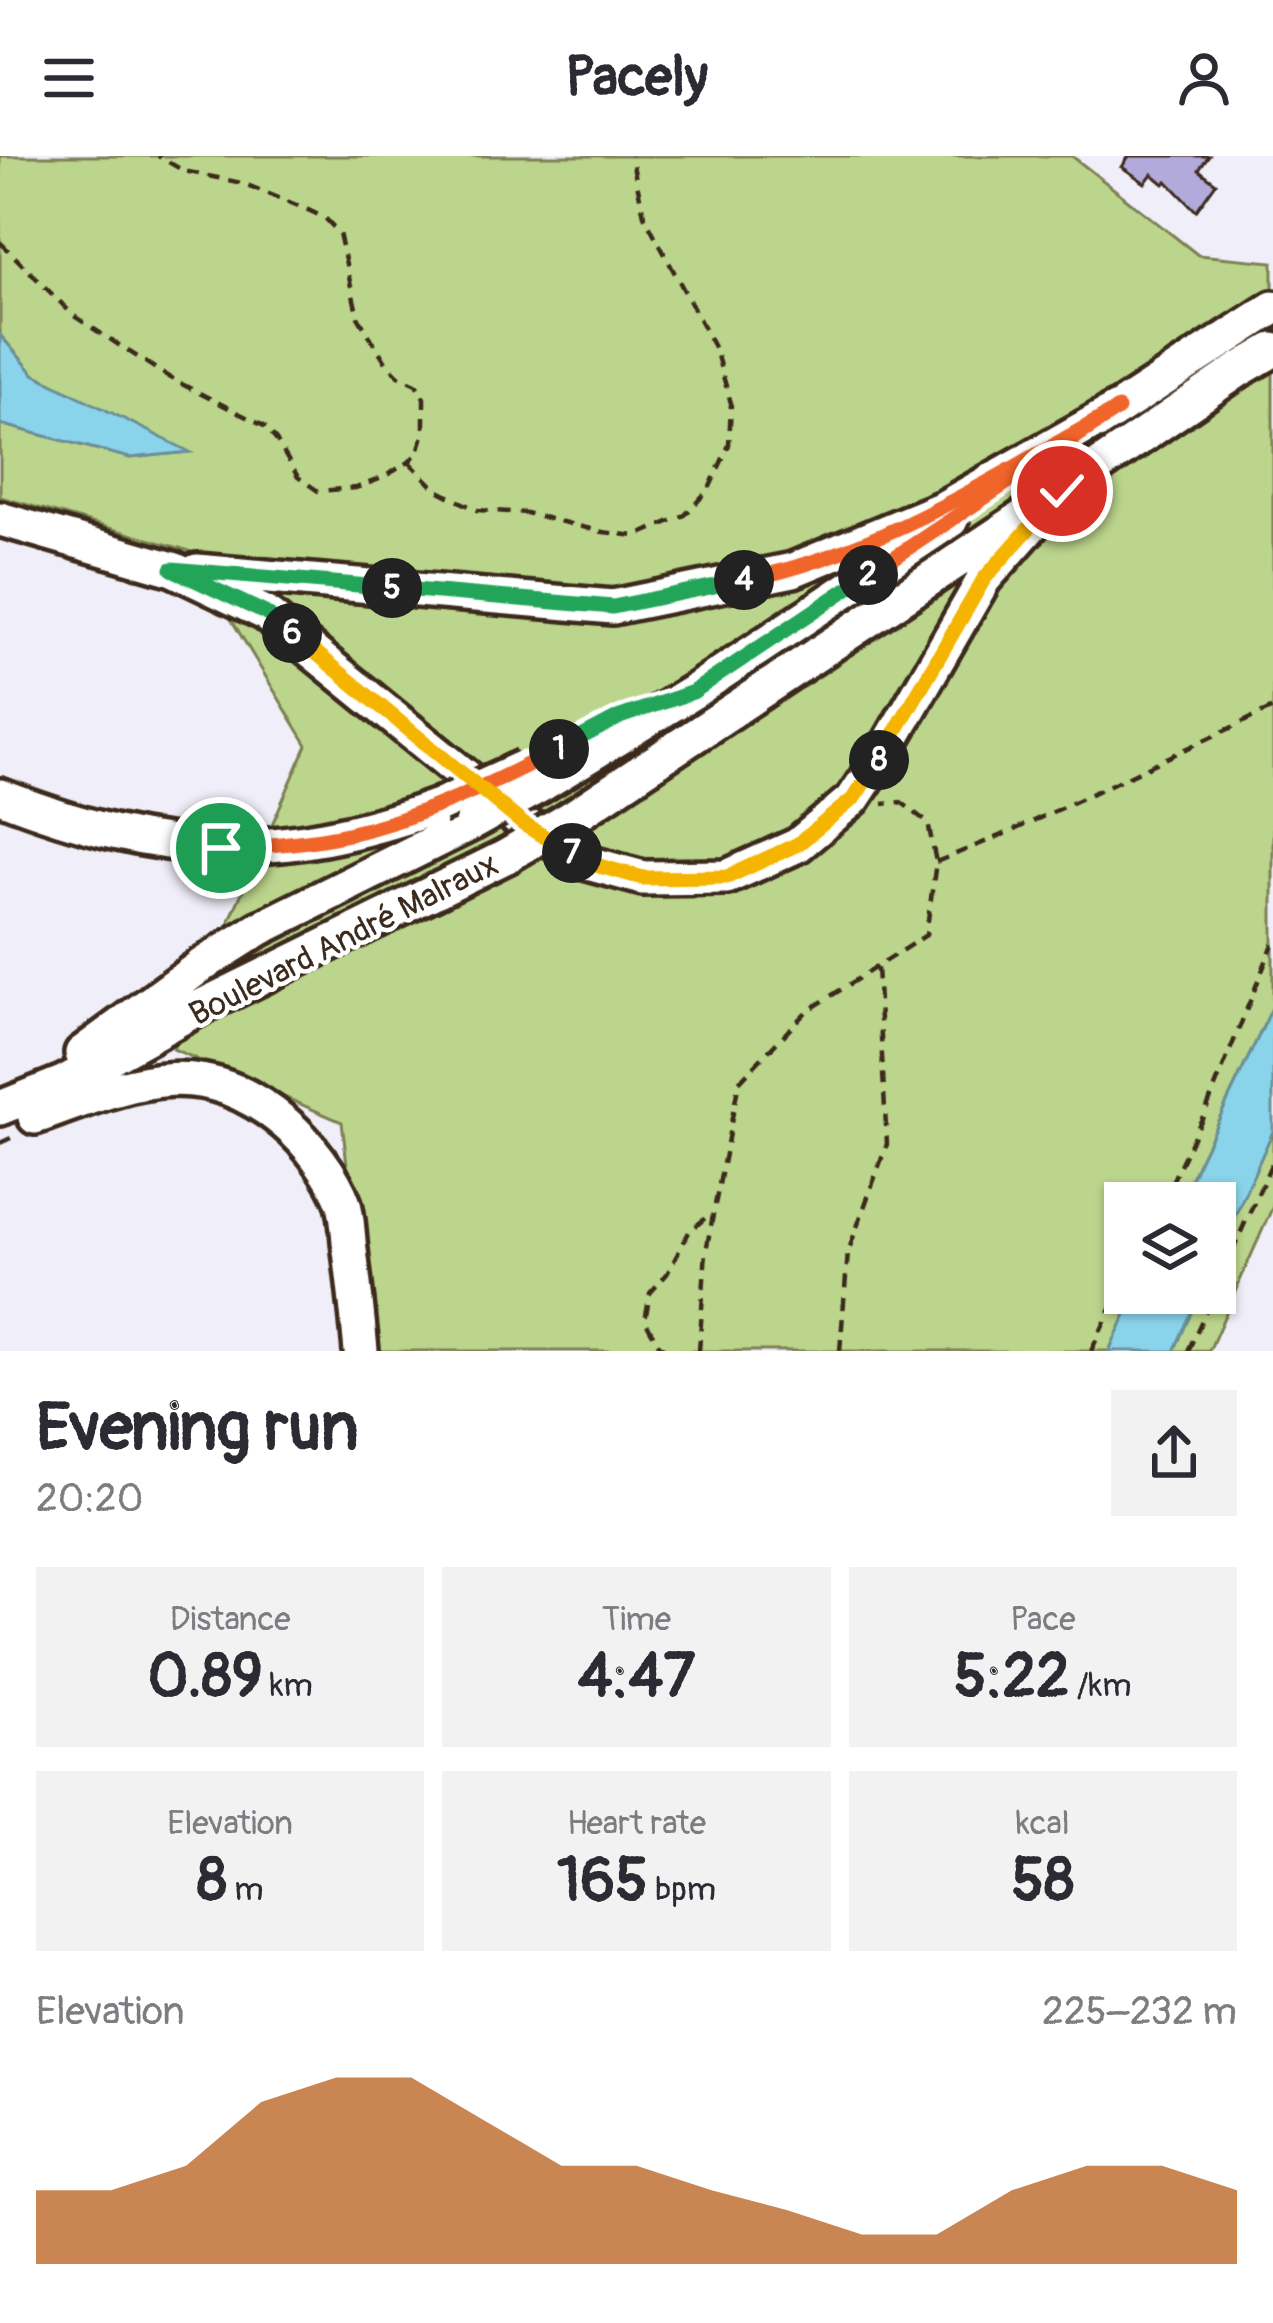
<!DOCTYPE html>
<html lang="en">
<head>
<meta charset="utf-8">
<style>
	:root { --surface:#fff; --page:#f2f2f3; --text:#2b2b33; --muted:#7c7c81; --accent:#b45309 }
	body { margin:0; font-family:Pangolin,sans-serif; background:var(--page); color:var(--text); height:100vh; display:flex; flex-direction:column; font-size:45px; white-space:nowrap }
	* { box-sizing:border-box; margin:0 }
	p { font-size:39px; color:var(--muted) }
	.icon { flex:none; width:66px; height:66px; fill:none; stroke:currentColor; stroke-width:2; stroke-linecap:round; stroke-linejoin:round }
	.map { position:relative; height:1195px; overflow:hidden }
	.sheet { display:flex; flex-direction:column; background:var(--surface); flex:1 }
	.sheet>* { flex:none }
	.buttons { position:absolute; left:1104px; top:1026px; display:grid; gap:24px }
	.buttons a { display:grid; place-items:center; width:132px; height:132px; border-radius:0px; background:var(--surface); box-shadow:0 3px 9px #0004; font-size:60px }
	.pin { position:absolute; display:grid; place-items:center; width:102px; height:102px; color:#fff; margin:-51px; border:6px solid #fff; border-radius:50%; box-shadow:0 3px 12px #0007 }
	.km { position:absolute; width:60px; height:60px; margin:-30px; border-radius:50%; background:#222; color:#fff; font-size:33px; line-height:60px; text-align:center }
	.round { display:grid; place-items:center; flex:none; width:126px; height:126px; border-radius:0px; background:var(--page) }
	.summary { display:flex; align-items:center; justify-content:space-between; height:204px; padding:0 36px }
	h1 { font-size:66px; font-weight:800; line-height:90px }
	.figures { display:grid; grid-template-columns:repeat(3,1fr); gap:18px; height:204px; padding:12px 36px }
	.figures div { display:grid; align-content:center; border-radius:0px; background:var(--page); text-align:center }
	.figures b { font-size:60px; font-weight:800 }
	.figures small { font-size:33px; font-weight:400 }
	.figures p { font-size:33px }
	.chart { height:336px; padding:24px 36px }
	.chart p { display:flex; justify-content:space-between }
	.chart svg { width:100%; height:216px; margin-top:12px; fill:var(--accent); opacity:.7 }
	header { display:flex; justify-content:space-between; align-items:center; height:156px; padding:0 36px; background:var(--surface); font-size:54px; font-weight:800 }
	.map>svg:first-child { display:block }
</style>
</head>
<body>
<header><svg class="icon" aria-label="menu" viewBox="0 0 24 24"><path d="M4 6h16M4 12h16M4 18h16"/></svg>Pacely<svg class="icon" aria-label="person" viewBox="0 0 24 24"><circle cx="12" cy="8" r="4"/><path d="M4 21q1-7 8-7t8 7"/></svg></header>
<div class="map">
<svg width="1273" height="1195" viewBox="0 0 1273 1195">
	<rect width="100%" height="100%" fill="#f0eef8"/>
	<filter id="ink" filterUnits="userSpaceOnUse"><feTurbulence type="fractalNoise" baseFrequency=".00833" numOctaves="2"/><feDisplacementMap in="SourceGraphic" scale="24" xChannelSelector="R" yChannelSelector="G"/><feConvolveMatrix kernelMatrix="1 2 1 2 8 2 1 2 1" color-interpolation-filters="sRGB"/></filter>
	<g filter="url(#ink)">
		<path fill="#bcd58c" stroke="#7c8055" stroke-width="3" d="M 0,0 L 1072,0 L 1198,99 L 1273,106 L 1273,850 L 1179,1047 L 1125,1047 L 1125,1137 L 1136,1137 L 1109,1195 L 369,1195 L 342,966 L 173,893 L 307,589 L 190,395 L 0,341 L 0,268 L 130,302 L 188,296 L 34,218 L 0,179 Z
			M 1273,975 L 1273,1050 L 1209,1195 L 1174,1195 L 1200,1137 L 1215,1137 L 1215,1104 Z"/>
		<path fill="#8ad4eb" stroke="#6a9099" stroke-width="3" d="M 0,179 L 34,218 L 190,296 L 130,302 L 0,268 Z
			M 1273,850 L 1273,975 L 1215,1104 L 1215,1047 L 1179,1047 Z
			M 1136,1137 L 1200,1137 L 1174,1195 L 1109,1195 Z"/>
		<path fill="#b2aadb" stroke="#3b2a1e" stroke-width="3" d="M 1129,0 L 1209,0 L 1199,14 L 1216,27 L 1196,55 L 1167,25 L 1164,28 L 1152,18 L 1145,27 L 1122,11 Z"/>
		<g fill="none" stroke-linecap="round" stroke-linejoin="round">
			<g stroke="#3b2a1e" stroke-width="42">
				<path id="secondary" d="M 1098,266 L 1273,152
					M 0,363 L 173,413 L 265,457 L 523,667 L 588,707 L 643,722 L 727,721 L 798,689 L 853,643 L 885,595 L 984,423 L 1062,335
					M 197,415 L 613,451 L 793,414 L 943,352 L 1117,253
					M 541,629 L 693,536 L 951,364
					M 0,640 C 160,702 275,709 438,650
					M 571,662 L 1062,335 L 1239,214 L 1273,194
					M 82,897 L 202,809 L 259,773 L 472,667
					M 0,952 L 65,926 L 206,848 L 507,700
					M 35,961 C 130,927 199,894 285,967 C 308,986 334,1020 344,1048 C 348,1062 348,1080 350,1094 C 354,1128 358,1161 361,1195"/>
			</g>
			<path stroke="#3b2a1e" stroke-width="4.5" stroke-dasharray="12 9" stroke-linecap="butt" d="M 0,86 L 74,160 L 170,222 L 264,270 L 276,284 L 298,321 L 318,335 L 356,332 L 382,322 L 409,306 L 418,296 L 424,276 L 424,242 L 416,228 L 399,220 L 387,208 L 358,161 L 339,77 L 325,62 L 306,53 L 242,27 L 184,15 L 158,0
				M 409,306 L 437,334 L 477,354 L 526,357 L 603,376 L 636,380 L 685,359 L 709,333 L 729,289 L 731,247 L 715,193 L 644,59 L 631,0
				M 1072,368 L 1106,342
				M 936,706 L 1012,675 L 1273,552
				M 0,987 L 13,981
				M 1162,1047 L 1206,954 L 1273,788
				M 1215,1134 L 1273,1004
				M 666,1195 L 658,1187 L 645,1164 L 650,1137 L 667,1118 L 689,1076 L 711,1057
				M 699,1195 L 706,1095 L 739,926 L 806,856 L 926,779 L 936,706 L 928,667 L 901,646 L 883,648
				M 840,1195 L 848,1096 L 887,988 L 877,811
				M 1091,1195 L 1125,1124
				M 1188,1195 L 1214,1137"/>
			<use href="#secondary" stroke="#fff" stroke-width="33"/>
			<g stroke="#3b2a1e" stroke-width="42" stroke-linecap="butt">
				<path id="secondary-bridge" d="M 438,650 L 524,611
					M 472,667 L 541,629
					M 507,700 L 571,662"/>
			</g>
			<use href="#secondary-bridge" stroke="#fff" stroke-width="33"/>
		</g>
	</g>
	<g fill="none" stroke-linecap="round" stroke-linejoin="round" filter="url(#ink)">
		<g stroke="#fff" stroke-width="24">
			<path id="split-1" d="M 221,692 C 258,690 295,688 333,681 C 412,666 487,630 559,593"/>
		</g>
		<g stroke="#fff" stroke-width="24">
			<path id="split-2" d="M 559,593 L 620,561 L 693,536 L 868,419"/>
		</g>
		<g stroke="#fff" stroke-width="24">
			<path id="split-3" d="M 868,419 L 1118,253 L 1068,281"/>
		</g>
		<g stroke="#fff" stroke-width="24">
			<path id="split-4" d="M 744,424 C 861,401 966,339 1068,281"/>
		</g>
		<g stroke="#fff" stroke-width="24">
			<path id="split-5" d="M 392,432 L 613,451 L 744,424"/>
		</g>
		<g stroke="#fff" stroke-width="24">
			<path id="split-6" d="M 292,477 L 265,457 L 172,413 L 392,432"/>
		</g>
		<g stroke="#fff" stroke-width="24">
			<path id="split-7" d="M 292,477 L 523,668 L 572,697"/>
		</g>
		<g stroke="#fff" stroke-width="24">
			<path id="split-8" d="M 572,697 L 588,707 L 643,722 L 727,721 L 798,688 L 853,643 L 879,604"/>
		</g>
		<g stroke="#fff" stroke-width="24">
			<path id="split-9" d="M 879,604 L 984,423 L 1062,335"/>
		</g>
		<use href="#split-1" stroke="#f0652b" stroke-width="15"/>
		<use href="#split-2" stroke="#22a559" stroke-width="15"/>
		<use href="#split-3" stroke="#f0652b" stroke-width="15"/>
		<use href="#split-4" stroke="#f0652b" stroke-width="15"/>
		<use href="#split-5" stroke="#22a559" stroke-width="15"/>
		<use href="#split-6" stroke="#22a559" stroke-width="15"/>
		<use href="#split-7" stroke="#f5b400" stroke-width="15"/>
		<use href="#split-8" stroke="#f5b400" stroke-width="15"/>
		<use href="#split-9" stroke="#f5b400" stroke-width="15"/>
	</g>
	<g text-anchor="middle" stroke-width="9" stroke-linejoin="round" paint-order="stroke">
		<g font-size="33" fill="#3b2a1e" stroke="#fff">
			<text transform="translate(343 782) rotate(-27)" y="12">Boulevard André Malraux</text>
		</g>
	</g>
</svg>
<div class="buttons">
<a><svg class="icon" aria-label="layers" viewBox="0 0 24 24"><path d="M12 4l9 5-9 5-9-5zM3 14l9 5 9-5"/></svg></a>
</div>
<div class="pin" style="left:221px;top:692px;background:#1e9e55"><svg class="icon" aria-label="arrive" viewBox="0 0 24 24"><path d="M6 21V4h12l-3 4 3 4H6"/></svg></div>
<div class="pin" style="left:1062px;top:335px;background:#d93025"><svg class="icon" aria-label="check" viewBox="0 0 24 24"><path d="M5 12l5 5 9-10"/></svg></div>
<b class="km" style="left:559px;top:593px">1</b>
<b class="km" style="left:868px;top:419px">2</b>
<b class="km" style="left:744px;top:424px">4</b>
<b class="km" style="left:392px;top:432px">5</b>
<b class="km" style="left:292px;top:477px">6</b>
<b class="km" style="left:572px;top:697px">7</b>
<b class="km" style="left:879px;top:604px">8</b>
</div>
<section class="sheet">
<div class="summary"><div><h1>Evening run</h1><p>20:20</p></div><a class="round"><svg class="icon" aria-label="share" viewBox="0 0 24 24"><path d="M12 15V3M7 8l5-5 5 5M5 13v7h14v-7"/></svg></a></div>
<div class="figures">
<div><p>Distance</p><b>0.89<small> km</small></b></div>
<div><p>Time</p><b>4:47</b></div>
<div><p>Pace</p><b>5:22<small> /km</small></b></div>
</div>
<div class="figures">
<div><p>Elevation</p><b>8<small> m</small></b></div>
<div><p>Heart rate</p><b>165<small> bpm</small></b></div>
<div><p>kcal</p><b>58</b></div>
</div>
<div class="chart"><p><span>Elevation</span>225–232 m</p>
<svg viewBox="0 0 160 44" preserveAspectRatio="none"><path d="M0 44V29L10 29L20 24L30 11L40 6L50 6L60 15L70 24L80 24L90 29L100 33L110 38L120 38L130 29L140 24L150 24L160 29V44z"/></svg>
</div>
</section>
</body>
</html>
